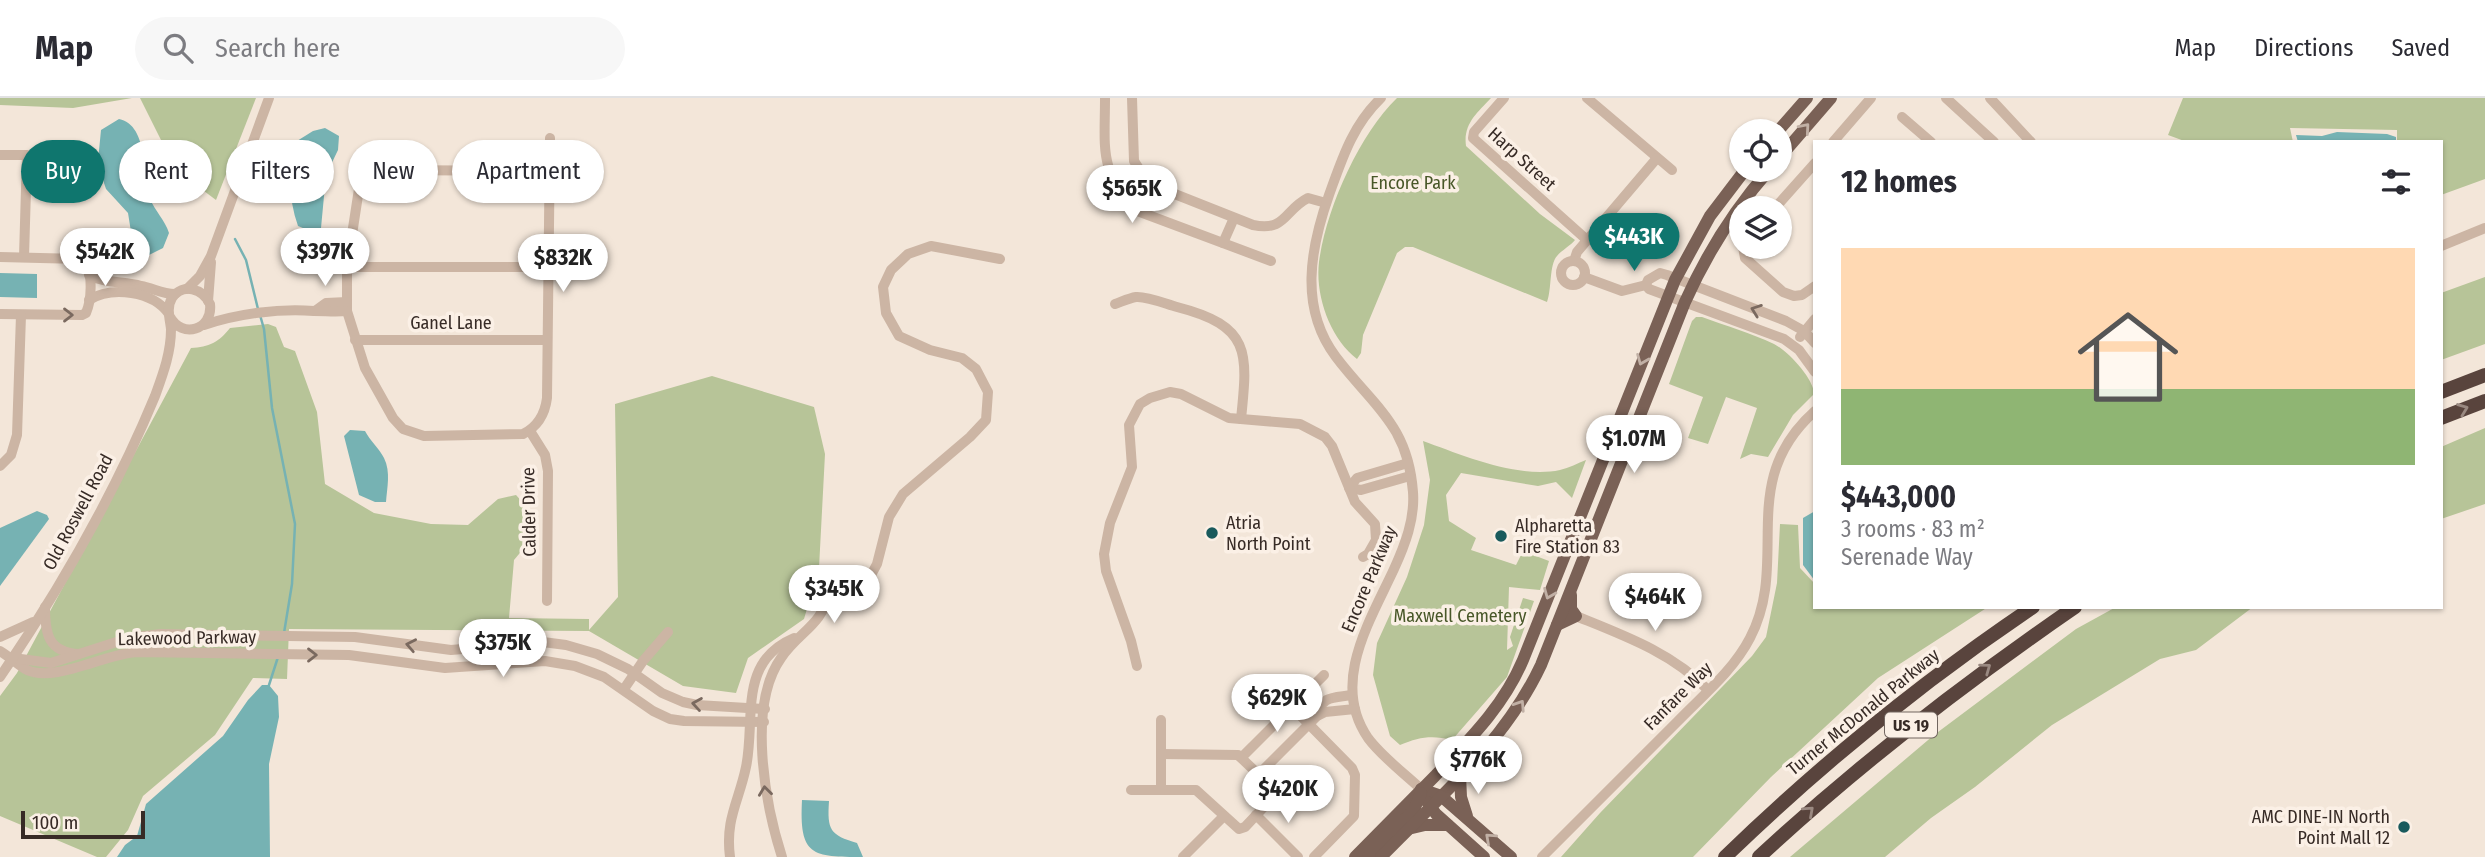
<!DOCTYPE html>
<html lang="en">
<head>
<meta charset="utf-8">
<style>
	:root { --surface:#fff; --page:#f7f7f7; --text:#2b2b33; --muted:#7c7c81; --line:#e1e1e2; --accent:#0f766e }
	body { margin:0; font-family:"Fira Sans Condensed",sans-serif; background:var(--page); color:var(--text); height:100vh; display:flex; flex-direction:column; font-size:26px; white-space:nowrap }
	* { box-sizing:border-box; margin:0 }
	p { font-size:23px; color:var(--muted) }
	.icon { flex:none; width:38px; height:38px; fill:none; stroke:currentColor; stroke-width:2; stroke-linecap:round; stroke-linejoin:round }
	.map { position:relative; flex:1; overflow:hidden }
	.drawer { position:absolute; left:1813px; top:42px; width:630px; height:469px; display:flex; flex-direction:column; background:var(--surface); border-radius:0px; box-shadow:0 2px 5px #0004 }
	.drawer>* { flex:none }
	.guide { position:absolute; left:21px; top:42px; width:665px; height:63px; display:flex; gap:14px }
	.tools { position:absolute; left:1729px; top:21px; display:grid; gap:14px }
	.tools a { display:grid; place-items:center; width:63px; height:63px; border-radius:50%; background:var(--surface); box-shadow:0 2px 5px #0004; font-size:35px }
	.scale { position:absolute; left:21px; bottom:18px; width:124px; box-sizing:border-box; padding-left:7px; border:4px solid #372b26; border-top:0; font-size:19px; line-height:24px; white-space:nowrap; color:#372b26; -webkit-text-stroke:5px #fbf0e6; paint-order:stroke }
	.price { position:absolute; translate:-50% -60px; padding:0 16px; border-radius:24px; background:#fff; color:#222; font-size:23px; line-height:46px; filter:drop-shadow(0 2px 4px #0008) }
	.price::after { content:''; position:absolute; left:50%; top:42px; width:21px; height:16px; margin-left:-10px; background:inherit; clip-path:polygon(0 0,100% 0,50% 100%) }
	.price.current { background:var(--accent); color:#fff }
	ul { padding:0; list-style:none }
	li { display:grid; align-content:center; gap:14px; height:371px; padding:0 28px }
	li span { display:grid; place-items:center; height:217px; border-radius:0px; color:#555 }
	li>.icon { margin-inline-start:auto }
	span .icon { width:126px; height:126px; fill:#fffc; stroke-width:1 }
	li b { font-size:30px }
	h2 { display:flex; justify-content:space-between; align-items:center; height:84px; padding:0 28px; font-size:30px }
	.tag { padding:0 24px; border-radius:32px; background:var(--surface); box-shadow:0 2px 5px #0004; font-size:24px; line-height:63px }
	.tag.current { background:var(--accent); color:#fff }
	header { display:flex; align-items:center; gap:42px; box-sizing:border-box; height:98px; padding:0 35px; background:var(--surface); border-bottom:2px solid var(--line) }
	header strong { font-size:33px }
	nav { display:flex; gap:38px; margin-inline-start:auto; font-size:24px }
	.search { width:490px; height:63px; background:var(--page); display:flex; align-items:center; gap:18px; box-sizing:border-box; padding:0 24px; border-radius:38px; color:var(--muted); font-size:26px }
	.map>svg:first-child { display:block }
	.green { fill:#b7c498 }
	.water { fill:#76b2b3 }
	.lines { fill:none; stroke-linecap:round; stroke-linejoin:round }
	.stream { stroke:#76b2b3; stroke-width:2.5 }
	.minor { stroke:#ccb5a4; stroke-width:10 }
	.major { stroke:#7a6156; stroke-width:12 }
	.highway { stroke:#59443d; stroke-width:14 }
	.oneway { stroke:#c1b0a5 }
	.oneway2 { stroke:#7a695f }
	.oneway3 { stroke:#9a8981 }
	.poi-dot { fill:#195a5c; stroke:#fbf0e6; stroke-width:2.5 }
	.labels { text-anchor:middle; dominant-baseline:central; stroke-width:7; stroke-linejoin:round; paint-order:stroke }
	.shield { fill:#fbf0e6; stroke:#726660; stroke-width:2 }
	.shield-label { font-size:16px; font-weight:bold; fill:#372b26 }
	.street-label { font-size:18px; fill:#372b26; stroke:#fbf0e6 }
	.park-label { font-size:18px; fill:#485728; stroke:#fbf0e6 }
	.poi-label { font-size:18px; fill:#372b26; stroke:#fbf0e6; text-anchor:start }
</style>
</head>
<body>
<header>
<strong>Map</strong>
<div class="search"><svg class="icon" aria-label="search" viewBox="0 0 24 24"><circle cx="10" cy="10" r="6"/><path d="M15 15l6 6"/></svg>Search here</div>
<nav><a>Map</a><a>Directions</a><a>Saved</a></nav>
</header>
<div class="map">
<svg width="2485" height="759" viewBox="0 0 2485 759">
	<rect width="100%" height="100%" fill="#f3e6d9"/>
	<g class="green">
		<polygon points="0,0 132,0 73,10 0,7"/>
		<polygon points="140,0 256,0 216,102 176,72"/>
		<path d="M 1397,0 L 1491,0 C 1477,15 1463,26 1466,48 L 1540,116 L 1575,142 C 1570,148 1562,152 1557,158 C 1549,167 1552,191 1547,204 L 1413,149 L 1405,149 L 1397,155 L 1363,237 L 1361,255 L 1357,261 C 1330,240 1315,198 1319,164 C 1326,111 1359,37 1397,0 Z"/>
		<polygon points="2183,0 2485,0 2485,81 2441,97 2441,44 2397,44 2397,32 2290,30 2293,44 2187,44 2168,37"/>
		<polygon points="2485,179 2485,246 2441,262 2441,195"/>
		<path d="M 1696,219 L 1702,219 C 1726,228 1751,235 1774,246 C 1788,253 1814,281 1814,296 L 1793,317 L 1768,359 L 1751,356 L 1740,361 L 1757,310 L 1726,299 L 1708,346 L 1688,340 L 1703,299 L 1669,286 L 1692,223 Z"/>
		<path d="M 268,226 L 276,229 L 284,249 L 295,253 L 317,314 L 325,386 L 374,415 L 431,426 L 468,427 L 498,401 L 516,397 L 534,417 L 534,438 L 514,462 L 509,520 L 589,521 L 589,532 L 618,499 L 615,306 L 712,278 L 814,309 L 825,356 L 819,470 L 804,521 L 748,560 L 736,595 L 683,588 L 589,533 L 289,531 L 287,581 L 253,580 L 215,637 L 143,698 L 128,732 L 106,759 L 97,759 L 0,718 L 0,598 L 17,575 L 191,250 C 209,249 219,244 230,230 Z"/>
		<polygon points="2485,330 2485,406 2441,421 2441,349"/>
		<path d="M 1423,343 C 1462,357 1518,381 1560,372 C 1569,370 1578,365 1586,362 L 1572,400 L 1556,384 L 1538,388 L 1461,375 L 1446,397 L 1449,423 L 1476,440 L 1471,452 L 1516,467 L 1523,453 L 1549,463 L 1540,492 L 1509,489 L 1507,552 L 1513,548 L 1510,539 L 1523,500 L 1534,503 L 1507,579 L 1452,642 C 1432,637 1419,639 1400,647 L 1390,638 L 1373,577 L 1377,545 L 1407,479 L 1424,427 L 1430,382 Z"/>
		<polygon points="1780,426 1798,427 1800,470 1815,486 1815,509 1988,509 1878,580 1771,679 1693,759 1561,759 1600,715 1752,558 1766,539 1777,485"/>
		<polygon points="2116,509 2253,509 2196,552 2160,561 2052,627 1975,689 1931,720 1885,759 1790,759 1934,637 2076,531"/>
	</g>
	<g class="water">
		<path d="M 119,21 C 150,28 141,79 150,101 C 155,113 165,122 169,135 L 163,150 L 149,157 L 132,140 L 128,115 L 106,91 L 104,85 L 98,63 L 101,32 Z"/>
		<path d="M 325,30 L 339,38 L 338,52 L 326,77 L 321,130 L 310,133 L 298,128 C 288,99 288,72 297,43 L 313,33 Z"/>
		<polygon points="2337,34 2387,36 2396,39 2396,44 2298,44 2296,37 2322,38"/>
		<polygon points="0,175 37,176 37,200 0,199"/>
		<path d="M 350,332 L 365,333 C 370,343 379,350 384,360 C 391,374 387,390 386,404 L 375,404 L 359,397 L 344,338 Z"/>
		<polygon points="37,413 47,417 49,421 0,488 0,430"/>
		<polygon points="1815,413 1815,483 1803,467 1803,420"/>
		<polygon points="262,587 269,587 278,598 279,619 269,666 270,759 117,759 125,747 137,738 146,706 223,638 248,602"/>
		<path d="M 802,702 L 829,703 C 827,732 830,737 857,745 L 863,759 C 812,759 799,758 802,702 Z"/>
	</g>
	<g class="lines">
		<g class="stream">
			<polyline points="235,141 246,162 258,211"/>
			<polyline points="260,217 264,231 272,310 295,426 292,486 284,535"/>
			<polyline points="269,587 278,559"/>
		</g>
		<g class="minor">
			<path d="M 1105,0 C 1105,52 1098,75 1140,114 L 1271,163"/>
			<path d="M 1132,0 L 1134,63 L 1143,77 L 1152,87 L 1253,127 C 1286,134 1284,112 1308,100 L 1326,105"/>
			<path d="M 1381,0 C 1352,28 1342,61 1329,97 C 1310,151 1299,210 1336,259 C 1373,308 1408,326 1413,394 C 1415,421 1405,447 1394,471 C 1370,523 1330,585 1368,640 C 1382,659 1404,675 1421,691"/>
			<polyline points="1504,0 1474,34 1473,40 1587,142"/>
			<polyline points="1587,0 1672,72"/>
			<polyline points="1946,0 1994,44"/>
			<polyline points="1990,0 2031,44"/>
			<polyline points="1902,19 1931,44"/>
			<polyline points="1833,44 1871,0"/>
			<polyline points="0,57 27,57 24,159"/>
			<path d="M 549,73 L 375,72 L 364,74 L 361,78 L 347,169 L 347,213 L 365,270 L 393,320 L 403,331 L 424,338 L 523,336 C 537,329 545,316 547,300 L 550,40"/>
			<polyline points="1775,110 1815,65"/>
			<polyline points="1223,145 1234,120"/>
			<polyline points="2441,148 2485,130"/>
			<polyline points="1743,149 1745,160 1783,194 1794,198 1802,197 1815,188"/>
			<path d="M 0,159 L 80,161 L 87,165 C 92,179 92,201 86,215 L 82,217 L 0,216"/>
			<polyline points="1574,163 1577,154 1657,60"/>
			<circle cx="1573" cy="175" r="12"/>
			<polyline points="347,169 548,169"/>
			<path d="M 89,177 C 106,186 124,183 141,188 C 153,190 162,196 175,196"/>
			<polyline points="1584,179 1622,193 1646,187"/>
			<polyline points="187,191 200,178 211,158 269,0"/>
			<path d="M 89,202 C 112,188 153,193 169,216"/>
			<polyline points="208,203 211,164"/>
			<path d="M 1115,206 C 1121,204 1129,200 1136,199 C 1147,198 1166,206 1177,209 C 1251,228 1248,254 1241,321"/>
			<polyline points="315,213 326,205 347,204"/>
			<path d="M 204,227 C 237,216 279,210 314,213 C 326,213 336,214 347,213"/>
			<polyline points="1800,239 1815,221"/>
			<polyline points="355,242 547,242"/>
			<polyline points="1815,245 1804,233 1786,223 1667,177 1660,175 1648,182 1646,187 1649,191 1784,241 1799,252 1815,274"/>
			<polyline points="530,333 545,357 548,373 547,503"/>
			<polyline points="1408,365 1357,380 1349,390 1361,392 1410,378"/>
			<polyline points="0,368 11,357 17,337 21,217"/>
			<path d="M 45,509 C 45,536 48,554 79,556"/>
			<path d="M 1576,518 C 1623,537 1673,555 1708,592"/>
			<polyline points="0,539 33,524"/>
			<path d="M 0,553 C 10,559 18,567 27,572 C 55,585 106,555 138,554 L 349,557 L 445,570 L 545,563 L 575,568 L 604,579 L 653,613 L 670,621 L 684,623 L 764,624"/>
			<polyline points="13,560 51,565 129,540 161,536 355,539 451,552 543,544 566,547 597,556 628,571 662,595 683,604 697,607 765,611"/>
			<polyline points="1137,568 1131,543 1106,473 1104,456 1110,425 1132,369 1129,327 1140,306 1150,300 1170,294 1181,296 1229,320 1300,326 1325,339 1332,348 1355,404 1375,426 1376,442 1368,456 1363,459"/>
			<path d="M 0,579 C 60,491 114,397 155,298 C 163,276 171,255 171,231 C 170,221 166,210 172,200 C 183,184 203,191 210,206 C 213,232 182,241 170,219"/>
			<polyline points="624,591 643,563 668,534"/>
			<polyline points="1292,609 1352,670 1355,677 1354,718 1314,759"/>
			<path d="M 1317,618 C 1322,597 1333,600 1352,597"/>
			<polyline points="1161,622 1161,692"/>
			<polyline points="1242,659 1324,577"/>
			<polyline points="1259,676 1317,618 1325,614 1355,611"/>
			<polyline points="1131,692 1196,692 1239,731 1245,729 1276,696 1275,692 1238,657 1161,656"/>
			<polyline points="1256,717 1298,759"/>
			<path d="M 730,759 C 725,721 739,703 746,669 C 756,622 737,564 794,540"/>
			<path d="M 782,759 C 765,706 747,608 781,560 C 800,532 822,529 830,492 L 852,495 L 863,492 L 877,466 L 889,419 L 903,396 L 970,339 L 986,322 L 988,294 L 976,271 L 962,260 L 930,252 L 899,238 L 886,215 L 883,189 L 891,172 L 908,156 L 931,148 L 1000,161"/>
			<polyline points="1183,759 1224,718"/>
			<path d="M 1542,759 C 1587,714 1632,669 1677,624 C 1702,598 1733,573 1750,540 C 1791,462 1735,384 1815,313"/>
		</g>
		<g class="major">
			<polyline points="1778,33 1807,0"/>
			<polyline points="1780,59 1831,0"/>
			<polyline points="1557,527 1576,518 1571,511 1571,497"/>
			<polyline points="1460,677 1461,699 1467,718"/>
			<polyline points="1421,691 1441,698 1511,759"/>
			<polyline points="1427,704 1436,716 1484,759"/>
			<polyline points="1408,731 1425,727 1448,727"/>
			<path d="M 1355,759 C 1382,732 1408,705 1435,678 C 1469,642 1503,609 1523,562 L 1675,182 L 1710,118 L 1745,72"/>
			<polyline points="1368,759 1414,712 1421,695"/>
			<path d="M 1381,759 C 1439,699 1505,644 1541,567 L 1685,204 C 1707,155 1733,113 1769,72"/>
		</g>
		<g class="highway">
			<polyline points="2441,294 2485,277"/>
			<polyline points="2441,320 2485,303"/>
			<path d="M 1725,759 C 1820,667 1923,583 2033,509"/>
			<path d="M 1759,759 C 1858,667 1963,586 2075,509"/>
		</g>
	</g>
	<defs><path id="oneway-chevron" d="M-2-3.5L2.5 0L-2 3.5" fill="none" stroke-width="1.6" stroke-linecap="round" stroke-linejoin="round" transform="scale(1.75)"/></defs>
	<g class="oneway">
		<use href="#oneway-chevron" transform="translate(1805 30) rotate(-49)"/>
		<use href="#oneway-chevron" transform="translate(1642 262) rotate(112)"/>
		<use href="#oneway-chevron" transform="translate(1549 496) rotate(112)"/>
		<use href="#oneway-chevron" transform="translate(1520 607) rotate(-57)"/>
		<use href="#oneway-chevron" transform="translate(1490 740) rotate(-138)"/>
	</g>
	<g class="oneway2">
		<use href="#oneway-chevron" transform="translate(1756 212) rotate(-160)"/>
		<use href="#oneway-chevron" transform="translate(68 217)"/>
		<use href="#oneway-chevron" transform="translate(411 547) rotate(-169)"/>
		<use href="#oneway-chevron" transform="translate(312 557)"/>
		<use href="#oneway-chevron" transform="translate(697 606) rotate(-171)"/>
		<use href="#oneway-chevron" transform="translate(765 693) rotate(-97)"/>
	</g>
	<g class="oneway3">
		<use href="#oneway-chevron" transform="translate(2463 311) rotate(-21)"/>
		<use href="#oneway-chevron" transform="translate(1986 570) rotate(-36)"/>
		<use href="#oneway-chevron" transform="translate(1809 713) rotate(-42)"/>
	</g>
	<g class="poi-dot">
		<circle cx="1212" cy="435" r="7"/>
		<circle cx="1501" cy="438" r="7"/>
		<circle cx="2404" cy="729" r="7"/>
	</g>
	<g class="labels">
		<rect class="shield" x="1885" y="614.5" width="52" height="25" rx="5"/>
		<g class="shield-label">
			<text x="1911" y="627">US 19</text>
		</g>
		<g class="street-label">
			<text transform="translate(1522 61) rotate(42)">Harp Street</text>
			<text x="451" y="225">Ganel Lane</text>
			<text transform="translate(78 414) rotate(-62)">Old Roswell Road</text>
			<text transform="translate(529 414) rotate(-91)">Calder Drive</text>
			<text transform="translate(1369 481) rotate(-67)">Encore Parkway</text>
			<text transform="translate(187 540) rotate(-1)">Lakewood Parkway</text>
			<text transform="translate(1678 598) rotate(-45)">Fanfare Way</text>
			<text transform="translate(1863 614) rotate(-39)">Turner McDonald Parkway</text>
		</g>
		<g class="park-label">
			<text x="1413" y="85">Encore Park</text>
			<text x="1460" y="518">Maxwell Cemetery</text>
		</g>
		<g class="poi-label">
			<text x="1226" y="425">Atria<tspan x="1226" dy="21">North Point</tspan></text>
			<text x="1515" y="428">Alpharetta<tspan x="1515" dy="21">Fire Station 83</tspan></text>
			<text x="2390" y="719" text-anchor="end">AMC DINE-IN North<tspan x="2390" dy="21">Point Mall 12</tspan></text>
		</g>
	</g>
</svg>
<div class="tools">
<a><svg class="icon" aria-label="locate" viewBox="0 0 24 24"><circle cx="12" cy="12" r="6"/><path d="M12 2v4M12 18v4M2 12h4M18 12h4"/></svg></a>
<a><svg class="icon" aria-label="layers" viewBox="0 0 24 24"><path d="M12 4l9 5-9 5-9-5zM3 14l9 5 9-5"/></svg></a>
</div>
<div class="scale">100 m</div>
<b class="price" style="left:1132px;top:127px">$565K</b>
<b class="price current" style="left:1634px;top:175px">$443K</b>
<b class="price" style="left:105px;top:190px">$542K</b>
<b class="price" style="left:325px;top:190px">$397K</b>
<b class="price" style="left:563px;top:196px">$832K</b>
<b class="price" style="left:1634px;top:377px">$1.07M</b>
<b class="price" style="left:834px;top:527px">$345K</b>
<b class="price" style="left:1655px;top:535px">$464K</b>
<b class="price" style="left:503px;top:581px">$375K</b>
<b class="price" style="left:1277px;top:636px">$629K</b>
<b class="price" style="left:1478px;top:698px">$776K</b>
<b class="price" style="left:1288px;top:727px">$420K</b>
<div class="guide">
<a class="tag current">Buy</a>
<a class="tag">Rent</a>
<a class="tag">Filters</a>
<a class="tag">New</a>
<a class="tag">Apartment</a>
</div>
<section class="drawer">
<h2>12 homes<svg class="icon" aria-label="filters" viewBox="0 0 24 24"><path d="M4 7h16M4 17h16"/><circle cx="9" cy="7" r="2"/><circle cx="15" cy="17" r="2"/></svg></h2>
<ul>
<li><span style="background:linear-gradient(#ffd9b3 65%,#8fb573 0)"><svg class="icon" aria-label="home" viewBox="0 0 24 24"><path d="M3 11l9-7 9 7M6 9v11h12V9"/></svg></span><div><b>$443,000</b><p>3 rooms · 83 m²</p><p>Serenade Way</p></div></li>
</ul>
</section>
</div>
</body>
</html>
